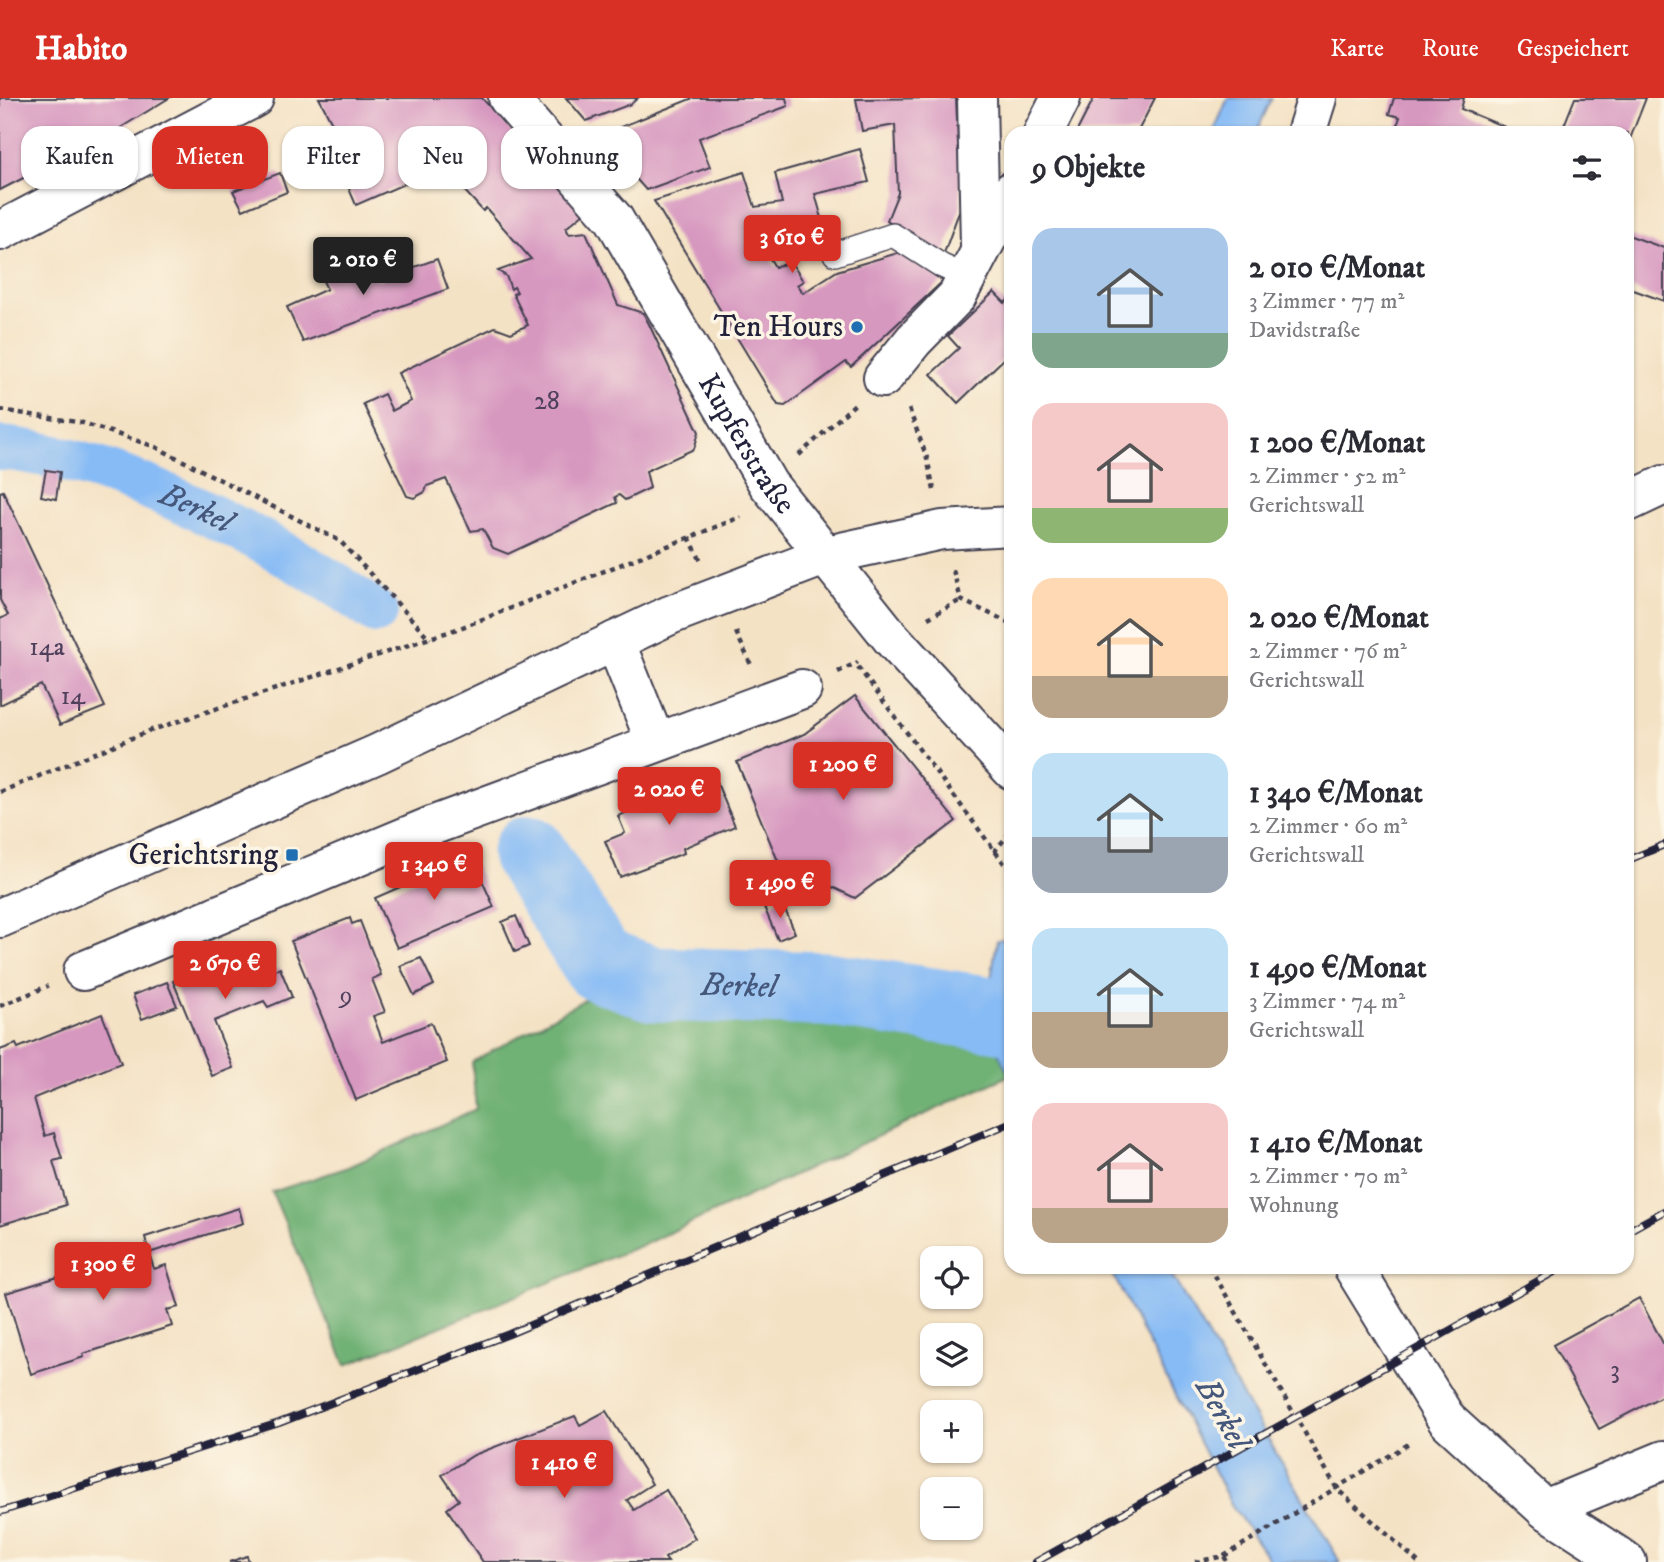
<!DOCTYPE html>
<html lang="de">
<head>
<meta charset="utf-8">
<style>
	:root { --surface:#fff; --page:#f2f2f3; --text:#2b2b33; --muted:#7c7c81; --accent:#d93025 }
	body { margin:0; font-family:"IM FELL DW Pica",serif; background:var(--page); color:var(--text); height:100vh; display:flex; flex-direction:column; font-size:26px; white-space:nowrap }
	* { box-sizing:border-box; margin:0 }
	p { font-size:23px; color:var(--muted) }
	.icon { flex:none; width:38px; height:38px; fill:none; stroke:currentColor; stroke-width:2; stroke-linecap:round; stroke-linejoin:round }
	.map { position:relative; flex:1; overflow:hidden }
	.details { position:absolute; left:1004px; top:28px; width:630px; height:1148px; display:flex; flex-direction:column; background:var(--surface); border-radius:21px; box-shadow:0 2px 5px #0004 }
	.details>* { flex:none }
	.guide { position:absolute; left:21px; top:28px; width:665px; height:63px; display:flex; gap:14px }
	.buttons { position:absolute; left:920px; top:1148px; display:grid; gap:14px }
	.buttons a { display:grid; place-items:center; width:63px; height:63px; border-radius:14px; background:var(--surface); box-shadow:0 2px 5px #0004; font-size:35px }
	.price { position:absolute; translate:-50% -60px; padding:0 16px; border-radius:7px; background:var(--accent); color:#fff; font-size:23px; line-height:46px; filter:drop-shadow(0 2px 4px #0008) }
	.price::after { content:''; position:absolute; left:50%; top:42px; width:21px; height:16px; margin-left:-10px; background:inherit; clip-path:polygon(0 0,100% 0,50% 100%) }
	.price.active { background:#222; color:#fff }
	ul { padding:0; list-style:none }
	li { display:flex; align-items:center; gap:21px; height:175px; padding:0 28px }
	li span { display:grid; place-items:center; flex:none; width:196px; height:140px; border-radius:21px; color:#555 }
	li>.icon { margin-inline-start:auto }
	span .icon { width:84px; height:84px; fill:#fffc; stroke-width:1 }
	li b { font-size:30px }
	h2 { display:flex; justify-content:space-between; align-items:center; height:84px; padding:0 28px; font-size:30px }
	.chip { padding:0 24px; border-radius:21px; background:var(--surface); box-shadow:0 2px 5px #0004; font-size:24px; line-height:63px }
	.chip.active { background:var(--accent); color:#fff }
	header { display:flex; align-items:center; gap:42px; box-sizing:border-box; height:98px; padding:0 35px; background:var(--accent); color:#fff }
	header strong { font-size:33px }
	nav { display:flex; gap:38px; margin-inline-start:auto; font-size:24px }
	.map>svg:first-child { display:block }
	.forest { fill:#6fb174; stroke:#486a58; stroke-width:2 }
	.water { fill:#87bbf5; stroke:#546e98; stroke-width:2 }
	.lines { fill:none; stroke-linecap:round; stroke-linejoin:round }
	.canal { stroke:#87bbf5; stroke-width:44 }
	.river { stroke:#87bbf5; stroke-width:75 }
	.building { fill:#d798c0 }
	.lane-casing { stroke:#423f50; stroke-width:26 }
	.street-casing { stroke:#423f50; stroke-width:42 }
	.secondary-casing { stroke:#423f50; stroke-width:42 }
	.path { stroke:#423f50; stroke-width:4.5; stroke-dasharray:5 5; stroke-linecap:butt }
	.lane { stroke:#fff; stroke-width:23 }
	.street { stroke:#fff; stroke-width:38 }
	.secondary { stroke:#fff; stroke-width:38 }
	.rail-casing { stroke:#22223b; stroke-width:8 }
	.rail { stroke:#fcf5e5; stroke-width:5; stroke-dasharray:16; stroke-linecap:butt }
	.poi-dot { fill:#1f6fb2; stroke:#fcf5e5; stroke-width:2.5 }
	.labels { text-anchor:middle; dominant-baseline:central; stroke-width:7; stroke-linejoin:round; paint-order:stroke }
	.number-label { font-size:26px; fill:#4f405c }
	.poi-label { font-size:30px; fill:#22223b; stroke:#fcf5e5; text-anchor:end }
	.street-label { font-size:30px; fill:#22223b; stroke:#fcf5e5 }
	.water-label { font-size:32px; font-style:italic; fill:#45587c; stroke:#fcf5e5 }
</style>
</head>
<body>
<header>
<strong>Habito</strong>
<nav><a>Karte</a><a>Route</a><a>Gespeichert</a></nav>
</header>
<div class="map">
<svg width="1664" height="1464" viewBox="0 0 1664 1464">
	<rect width="100%" height="100%" fill="#fcf5e5"/>
	<filter id="ink" filterUnits="userSpaceOnUse"><feTurbulence type="fractalNoise" baseFrequency=".0143" numOctaves="2"/><feDisplacementMap in="SourceGraphic" scale="14" xChannelSelector="R" yChannelSelector="G"/><feConvolveMatrix kernelMatrix="1 2 1 2 8 2 1 2 1" color-interpolation-filters="sRGB"/></filter>
	<filter id="wash" filterUnits="userSpaceOnUse"><feTurbulence type="fractalNoise" baseFrequency=".00686" numOctaves="4" result="noise"/><feDisplacementMap in="SourceGraphic" scale="28" xChannelSelector="R" yChannelSelector="G"/><feGaussianBlur stdDeviation="1.57" result="paint"/><feColorMatrix in="noise" values="0 0 0 0 0 0 0 0 0 0 0 0 0 0 0 0 0 1.4 0 .05"/><feComposite in="paint" operator="in"/></filter>
	<g filter="url(#wash)">
		<rect width="100%" height="100%" fill="#f4e2c5"/>
		<polygon class="forest" points="607,889 710,904 827,908 984,926 1010,977 647,1145 346,1267 272,1094 349,1069 476,1011 472,964"/>
		<g class="water">
			<polygon points="1228,0 1272,0 1256,35 1213,35"/>
			<polygon points="1011,839 1012,839 1011,980 984,926 997,842"/>
			<polygon points="1109,1169 1167,1169 1340,1464 1271,1464 1231,1406"/>
		</g>
		<g class="lines">
			<path class="canal" id="s1" d="M 0,350 C 117,360 280,446 376,514"/>
			<path class="river" id="s2" d="M 529,755 L 599,866 L 654,886 L 826,891 L 1012,919"/>
		</g>
		<g id="blocks">
			<g class="building">
				<polygon points="0,0 169,0 117,32 0,92"/>
				<polygon points="319,0 482,0 584,115 566,130 569,136 586,134 618,207 643,215 649,226 699,334 694,351 646,373 650,390 625,402 619,397 615,399 617,405 612,407 508,456 493,450 483,431 471,433 446,381 427,388 425,394 414,400 407,398 363,306 384,296 392,313 411,303 398,275 495,229 511,235 528,227 513,196 517,194 514,189 511,191 506,178 498,173 531,161 486,110 483,113 443,69 356,107 341,72 354,67"/>
				<polygon points="566,0 638,0 631,6 586,23"/>
				<polygon points="693,0 786,0 788,8 699,40 710,69 646,92 598,38"/>
				<polygon points="956,0 961,108 943,158 887,122 898,95 895,27 862,33 856,1"/>
				<polygon points="1094,0 1155,0 1137,35 1076,35"/>
				<polygon points="1394,0 1464,0 1461,11 1505,29 1502,35 1395,35 1400,19 1389,16"/>
				<polygon points="1575,0 1646,0 1628,46 1628,35 1561,35"/>
				<polygon points="860,51 869,84 815,96 828,141 789,153 781,131 766,136 773,158 769,159 775,169 791,164 803,183 797,187 803,195 837,173 901,154 943,183 851,269 846,264 785,308 778,307 654,103 744,74 755,109 782,105 775,75"/>
				<polygon points="280,75 287,94 243,112 233,93"/>
				<polygon points="1628,137 1664,150 1664,203 1628,190"/>
				<polygon points="437,161 448,191 303,244 287,209 327,191 321,179 371,162 378,182"/>
				<polygon points="994,194 1005,205 1012,198 1012,253 958,305 931,276 959,250 948,238"/>
				<polygon points="46,372 60,374 56,401 41,398"/>
				<polygon points="3,393 105,609 60,627 41,587 0,607 0,521 8,517 0,502 0,394"/>
				<polygon points="855,598 956,723 855,800 778,763 737,664 804,636"/>
				<polygon points="714,678 735,728 683,750 684,755 620,779 605,743 625,735 618,718"/>
				<polygon points="471,758 494,809 397,850 375,800"/>
				<polygon points="781,802 795,835 778,842 764,809"/>
				<polygon points="516,818 529,848 515,854 502,824"/>
				<polygon points="350,820 352,826 360,823 381,877 372,881 385,914 373,918 383,944 431,925 447,964 356,1002 291,843"/>
				<polygon points="244,854 256,881 280,870 292,899 268,909 264,903 214,923 233,970 212,978 173,883"/>
				<polygon points="421,860 434,887 414,897 400,868"/>
				<polygon points="167,884 177,908 142,921 133,897"/>
				<polygon points="102,916 121,965 34,1000 45,1038 54,1035 62,1061 53,1063 66,1107 0,1127 0,952 16,946 18,950"/>
				<polygon points="239,1110 243,1125 149,1155 154,1171 166,1167 179,1209 167,1212 172,1228 83,1256 84,1259 31,1276 6,1195 58,1179 60,1183 149,1155 145,1139"/>
				<polygon points="1639,1200 1664,1247 1664,1297 1599,1331 1553,1247"/>
				<polygon points="606,1313 652,1386 627,1402 634,1412 666,1392 695,1440 665,1460 668,1464 483,1464 447,1411 459,1402 442,1377 474,1357 575,1318 580,1327"/>
				<polygon points="247,1458 249,1464 229,1464"/>
			</g>
		</g>
	</g>
	<g filter="url(#ink)">
		<use href="#blocks" fill-opacity="0" stroke="#423f50" stroke-width="2"/>
		<g class="lines">
			<defs>
				<polyline id="lane" points="835,156 893,137 942,168 967,179"/>
				<g id="street">
					<path id="s3" d="M 508,0 L 614,121 L 768,386 L 892,541 L 1012,672"/>
					<polyline points="977,0 980,148"/>
					<polyline points="1043,35 1061,0"/>
					<polyline points="1306,35 1317,0"/>
					<polyline points="0,133 254,0"/>
					<polyline points="883,280 914,242 957,198 1012,93"/>
					<polyline points="615,543 655,643"/>
					<polyline points="83,873 434,727 802,591"/>
					<polyline points="1353,1169 1447,1322 1545,1411 1627,1464"/>
					<polyline points="1545,1411 1664,1362"/>
				</g>
				<g id="secondary">
					<polyline points="1628,404 1664,387"/>
					<polyline points="0,820 377,656 670,517 827,457 942,432 1012,428"/>
				</g>
			</defs>
			<use href="#lane" class="lane-casing"/>
			<use href="#street" class="street-casing"/>
			<use href="#secondary" class="secondary-casing"/>
			<g class="path">
				<polyline points="909,311 927,360 934,392"/>
				<polyline points="0,312 83,325 156,349 340,443 430,541"/>
				<polyline points="799,357 855,306"/>
				<polyline points="689,439 701,463"/>
				<polyline points="953,472 961,502 1012,526"/>
				<polyline points="928,520 961,502"/>
				<polyline points="736,534 751,567"/>
				<polyline points="858,569 1012,776"/>
				<polyline points="838,574 858,564"/>
				<polyline points="0,694 149,633 460,530 741,419"/>
				<polyline points="994,754 1012,732"/>
				<polyline points="0,908 48,888"/>
				<polyline points="1210,1169 1337,1391 1418,1464"/>
				<polyline points="1224,1458 1412,1344"/>
				<polyline points="1195,1464 1224,1458 1227,1464"/>
			</g>
			<use href="#lane" class="lane"/>
			<use href="#street" class="street"/>
			<use href="#secondary" class="secondary"/>
			<defs>
				<g id="rail">
					<polyline points="1628,762 1664,747"/>
					<polyline points="1628,1133 1664,1113"/>
					<polyline points="0,1414 279,1325 509,1236 1012,1024"/>
					<polyline points="1036,1464 1563,1169"/>
				</g>
			</defs>
			<use href="#rail" class="rail-casing"/>
			<use href="#rail" class="rail"/>
		</g>
	</g>
	<g class="poi-dot">
		<circle cx="857" cy="229" r="7"/>
		<rect x="285" y="750" width="14" height="14" rx="3.5"/>
	</g>
	<g class="labels">
		<g class="number-label">
			<text x="547" y="303">28</text>
			<text x="47" y="549">14a</text>
			<text x="73" y="598">14</text>
			<text x="346" y="897">9</text>
			<text x="1615" y="1272">3</text>
		</g>
		<g class="poi-label">
			<text x="843" y="229">Ten Hours</text>
			<text x="278" y="757">Gerichtsring</text>
		</g>
		<g class="street-label">
			<text stroke="none"><textPath href="#s3" startOffset="422">Kupferstraße</textPath></text>
		</g>
		<g class="water-label">
			<text stroke="none"><textPath href="#s1" startOffset="206">Berkel</textPath></text>
			<text stroke="none"><textPath href="#s2" startOffset="275">Berkel</textPath></text>
			<text transform="translate(1222 1316) rotate(61)">Berkel</text>
		</g>
	</g>
</svg>
<div class="buttons">
<a><svg class="icon" aria-label="locate" viewBox="0 0 24 24"><circle cx="12" cy="12" r="6"/><path d="M12 2v4M12 18v4M2 12h4M18 12h4"/></svg></a>
<a><svg class="icon" aria-label="layers" viewBox="0 0 24 24"><path d="M12 4l9 5-9 5-9-5zM3 14l9 5 9-5"/></svg></a>
<a>+</a>
<a>−</a>
</div>
<b class="price" style="left:792px;top:177px">3 610 €</b>
<b class="price active" style="left:363px;top:199px">2 010 €</b>
<b class="price" style="left:843px;top:704px">1 200 €</b>
<b class="price" style="left:669px;top:729px">2 020 €</b>
<b class="price" style="left:434px;top:804px">1 340 €</b>
<b class="price" style="left:780px;top:822px">1 490 €</b>
<b class="price" style="left:225px;top:903px">2 670 €</b>
<b class="price" style="left:103px;top:1204px">1 300 €</b>
<b class="price" style="left:564px;top:1402px">1 410 €</b>
<div class="guide">
<a class="chip">Kaufen</a>
<a class="chip active">Mieten</a>
<a class="chip">Filter</a>
<a class="chip">Neu</a>
<a class="chip">Wohnung</a>
</div>
<section class="details">
<h2>9 Objekte<svg class="icon" aria-label="filters" viewBox="0 0 24 24"><path d="M4 7h16M4 17h16"/><circle cx="9" cy="7" r="2"/><circle cx="15" cy="17" r="2"/></svg></h2>
<ul>
<li><span style="background:linear-gradient(#a9c7e8 75%,#7fa58c 0)"><svg class="icon" aria-label="home" viewBox="0 0 24 24"><path d="M3 11l9-7 9 7M6 9v11h12V9"/></svg></span><div><b>2 010 €/Monat</b><p>3 Zimmer · 77 m²</p><p>Davidstraße</p></div></li>
<li><span style="background:linear-gradient(#f6c9c9 75%,#8fb573 0)"><svg class="icon" aria-label="home" viewBox="0 0 24 24"><path d="M3 11l9-7 9 7M6 9v11h12V9"/></svg></span><div><b>1 200 €/Monat</b><p>2 Zimmer · 52 m²</p><p>Gerichtswall</p></div></li>
<li><span style="background:linear-gradient(#ffd9b3 70%,#b9a48a 0)"><svg class="icon" aria-label="home" viewBox="0 0 24 24"><path d="M3 11l9-7 9 7M6 9v11h12V9"/></svg></span><div><b>2 020 €/Monat</b><p>2 Zimmer · 76 m²</p><p>Gerichtswall</p></div></li>
<li><span style="background:linear-gradient(#bfe0f5 60%,#9aa5b1 0)"><svg class="icon" aria-label="home" viewBox="0 0 24 24"><path d="M3 11l9-7 9 7M6 9v11h12V9"/></svg></span><div><b>1 340 €/Monat</b><p>2 Zimmer · 60 m²</p><p>Gerichtswall</p></div></li>
<li><span style="background:linear-gradient(#bfe0f5 60%,#b9a48a 0)"><svg class="icon" aria-label="home" viewBox="0 0 24 24"><path d="M3 11l9-7 9 7M6 9v11h12V9"/></svg></span><div><b>1 490 €/Monat</b><p>3 Zimmer · 74 m²</p><p>Gerichtswall</p></div></li>
<li><span style="background:linear-gradient(#f6c9c9 75%,#b9a48a 0)"><svg class="icon" aria-label="home" viewBox="0 0 24 24"><path d="M3 11l9-7 9 7M6 9v11h12V9"/></svg></span><div><b>1 410 €/Monat</b><p>2 Zimmer · 70 m²</p><p>Wohnung</p></div></li>
</ul>
</section>
</div>
</body>
</html>
